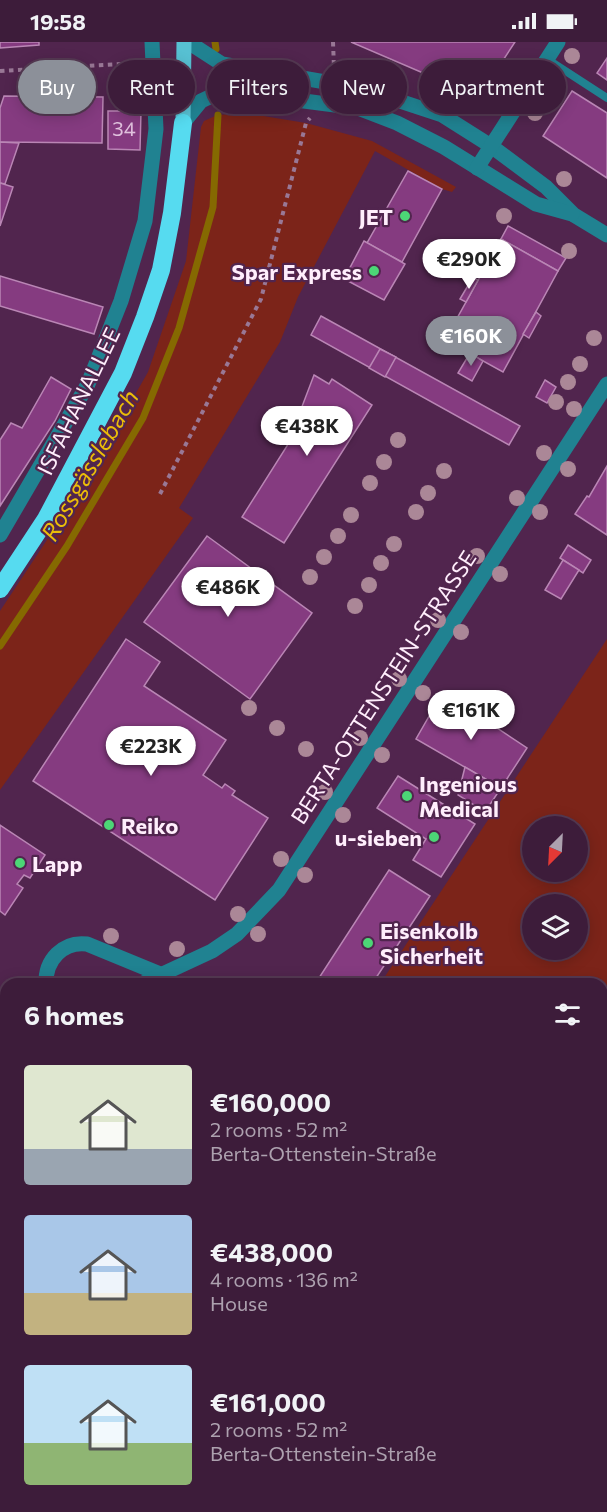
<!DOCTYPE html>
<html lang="en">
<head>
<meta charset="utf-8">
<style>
	:root { --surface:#3d1c3a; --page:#442542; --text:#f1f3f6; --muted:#ada1af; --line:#563a54; --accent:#8c9099 }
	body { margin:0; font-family:Commissioner,sans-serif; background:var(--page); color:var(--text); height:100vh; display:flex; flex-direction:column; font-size:22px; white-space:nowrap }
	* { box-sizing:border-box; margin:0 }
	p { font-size:20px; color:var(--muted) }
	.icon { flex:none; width:33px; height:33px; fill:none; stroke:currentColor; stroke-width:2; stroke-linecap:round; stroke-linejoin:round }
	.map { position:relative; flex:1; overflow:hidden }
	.panel { position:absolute; left:0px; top:936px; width:608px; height:534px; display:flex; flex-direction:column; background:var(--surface); border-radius:18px 18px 0 0; box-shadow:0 3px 15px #0003,0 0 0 2px var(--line) }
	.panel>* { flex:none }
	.hud { position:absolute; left:18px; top:18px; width:572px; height:54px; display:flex; gap:12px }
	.needle { width:39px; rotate:204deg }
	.tools { position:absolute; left:522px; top:774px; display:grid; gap:12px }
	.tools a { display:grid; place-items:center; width:66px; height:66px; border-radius:50%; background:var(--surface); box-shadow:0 3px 15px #0003,0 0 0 2px var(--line); font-size:30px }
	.price { position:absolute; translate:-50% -51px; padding:0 14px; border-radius:21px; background:#fff; color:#222; font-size:20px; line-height:39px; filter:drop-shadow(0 2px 3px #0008) }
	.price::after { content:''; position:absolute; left:50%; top:36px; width:18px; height:14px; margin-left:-9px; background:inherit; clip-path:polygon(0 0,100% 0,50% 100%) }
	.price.on { background:var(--accent); color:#fff }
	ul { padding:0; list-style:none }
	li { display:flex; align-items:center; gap:18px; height:150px; padding:0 24px }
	li span { display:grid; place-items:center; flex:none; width:168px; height:120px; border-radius:6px; color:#555 }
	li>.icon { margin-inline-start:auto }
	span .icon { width:72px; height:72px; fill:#fffc; stroke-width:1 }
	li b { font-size:26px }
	h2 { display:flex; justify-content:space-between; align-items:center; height:72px; padding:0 24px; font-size:26px }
	.chip { padding:0 21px; border-radius:27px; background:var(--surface); box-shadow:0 3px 15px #0003,0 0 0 2px var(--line); font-size:21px; line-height:54px }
	.chip.on { background:var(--accent); color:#fff }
	.status { display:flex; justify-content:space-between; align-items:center; height:42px; padding:0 30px; background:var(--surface); direction:ltr }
	.status svg { height:16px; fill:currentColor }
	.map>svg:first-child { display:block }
	.green { fill:#7c2419; fill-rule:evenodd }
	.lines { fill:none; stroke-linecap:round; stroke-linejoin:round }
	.stream { stroke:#856901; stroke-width:7 }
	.building { fill:#853b80; stroke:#ba86b5; stroke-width:1.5 }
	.path { stroke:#997896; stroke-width:4; stroke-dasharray:4.5 4.5; stroke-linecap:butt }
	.lane { stroke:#208291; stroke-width:8 }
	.street { stroke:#208291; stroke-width:15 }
	.primary { stroke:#57c0d2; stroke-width:15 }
	.highway { stroke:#56dbf0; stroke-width:18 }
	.rail { stroke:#e8d3e5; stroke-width:4.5; stroke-dasharray:8 8; stroke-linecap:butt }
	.tree { fill:#ab8797 }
	.poi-dot { fill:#4cd676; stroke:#51254e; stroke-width:2 }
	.labels { text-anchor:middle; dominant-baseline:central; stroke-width:4.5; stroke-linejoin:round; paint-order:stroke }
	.number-label { font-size:20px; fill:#e0c1dd }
	.poi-label { font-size:22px; font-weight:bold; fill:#ffeefc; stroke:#51254e; text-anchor:start }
	.street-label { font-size:22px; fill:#ffeefc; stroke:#51254e }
	.water-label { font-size:24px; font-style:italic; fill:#ecbd08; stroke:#51254e }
</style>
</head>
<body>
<div class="status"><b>19:58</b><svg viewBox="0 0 49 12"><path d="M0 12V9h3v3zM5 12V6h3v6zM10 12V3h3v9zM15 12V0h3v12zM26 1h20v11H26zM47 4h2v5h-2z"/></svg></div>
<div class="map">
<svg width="607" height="1470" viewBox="0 0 607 1470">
	<rect width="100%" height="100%" fill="#51254e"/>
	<g class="green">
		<polygon points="239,70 306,81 372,99 456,145 452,150 442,147 375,109 298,255 280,300 179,466 193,476 0,748 0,569 84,442 148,330 186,219 201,85 204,79 215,74"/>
		<path d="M 607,597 L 607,969 L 602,971 L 602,942 L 380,942 ZM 578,784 L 578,830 L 532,830 L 532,784 ZM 578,862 L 578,908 L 532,908 L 532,862 Z"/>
		<polygon points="0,1122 6,1126 6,1298 0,1302"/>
	</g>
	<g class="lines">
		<g class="stream">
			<polyline points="215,0 216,7"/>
			<polyline points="0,604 67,504 143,376 179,286 213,165 218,73"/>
		</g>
	</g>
	<g class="building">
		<polygon points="0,0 39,0 39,3 0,6"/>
		<polygon points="351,0 515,0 479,55"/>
		<polygon points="607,16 607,38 597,31"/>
		<polygon points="572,49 607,71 607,136 543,94"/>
		<polygon points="4,54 103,55 102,101 0,100 0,66"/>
		<polygon points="108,69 141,69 140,108 108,107"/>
		<polygon points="0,100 19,101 5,142 0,141"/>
		<polygon points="408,129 442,147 402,220 367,201"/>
		<polygon points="0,141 13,145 0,184"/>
		<polygon points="508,184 566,216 558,229 501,197"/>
		<polygon points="501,197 558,229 503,330 445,298"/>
		<polygon points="364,199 405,222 384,258 344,237"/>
		<polygon points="0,234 103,265 94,292 0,264"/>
		<polygon points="473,235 478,238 466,260 460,257"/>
		<polygon points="536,270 541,274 529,296 523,292"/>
		<polygon points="321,274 520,384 509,403 311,293"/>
		<polygon points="380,307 396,315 385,335 369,326"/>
		<polygon points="470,311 483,319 472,339 458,331"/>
		<polygon points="314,333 329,342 332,337 372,363 284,501 242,475 287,404"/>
		<polygon points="51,335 71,347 55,379 0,464 0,398 11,381 22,386"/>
		<polygon points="545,338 556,345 547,361 536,355"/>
		<polygon points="607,424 607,493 575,472 587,454 589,455"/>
		<polygon points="207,494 312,571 250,657 144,580"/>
		<polygon points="568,503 591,518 583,531 560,516"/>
		<polygon points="563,518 579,528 561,557 545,548"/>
		<polygon points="126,597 160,620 144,644 226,698 203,733 222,746 225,742 235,749 232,753 268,776 215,858 33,739"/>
		<polygon points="443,650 527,706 501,746 416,697"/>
		<polygon points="465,725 501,746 485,770 458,753"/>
		<polygon points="398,734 475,782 441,835 413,818 426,797 377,766"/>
		<polygon points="0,783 45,813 30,836 24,833 17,842 23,846 5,873 0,869"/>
		<polygon points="389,828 430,854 372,942 322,942 317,939"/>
		<polygon points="607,1358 607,1400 602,1386 602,1360"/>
		<polygon points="394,1464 430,1464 432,1470 396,1470"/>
		<polygon points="495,1464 560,1464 562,1470 498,1470"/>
		<polygon points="560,1464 597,1464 600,1470 562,1470"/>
	</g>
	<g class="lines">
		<g class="path">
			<polyline points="333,0 334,26"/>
			<polyline points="0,29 137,21"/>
			<polyline points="160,452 261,257 306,81 310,76"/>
			<polyline points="602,950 607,947"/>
			<polyline points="0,1066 6,1058"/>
			<polyline points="0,1290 6,1286"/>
		</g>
		<g class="lane">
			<polyline points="547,17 607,56"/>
			<polyline points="602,1286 607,1284"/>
		</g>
		<g class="street">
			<polyline points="188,0 222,22 360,46 442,73 491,104 546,145 574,173 607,193"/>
			<polyline points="183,81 201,59 218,51 273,55 358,66 397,81 444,105 536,162 572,172"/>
			<polyline points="477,126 558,0"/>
			<polyline points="0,493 88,342 121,259 145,179 156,87 152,0"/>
			<path d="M 46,942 C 45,918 63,899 87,902 L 160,932"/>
			<polyline points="141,942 212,909 237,892 279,848 607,342"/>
			<polyline points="602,1338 607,1336"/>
			<polyline points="283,1470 297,1464"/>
		</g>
		<polyline class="primary" points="183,81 184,0"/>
		<polyline class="highway" points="0,547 46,477 123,331 145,275 161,228 172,171 183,81"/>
		<g class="rail">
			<polyline points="602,1161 607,1159"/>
			<polyline points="602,1179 607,1176"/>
			<polyline points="0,1427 6,1424"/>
			<polyline points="0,1444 6,1441"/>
		</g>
	</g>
	<g class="tree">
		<circle cx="572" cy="14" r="8"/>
		<circle cx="509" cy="53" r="8"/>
		<circle cx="535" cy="71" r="8"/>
		<circle cx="564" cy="137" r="8"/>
		<circle cx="504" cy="174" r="8"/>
		<circle cx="569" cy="209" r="8"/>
		<circle cx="594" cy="296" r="8"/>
		<circle cx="580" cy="322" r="8"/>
		<circle cx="568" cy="340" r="8"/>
		<circle cx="556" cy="360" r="8"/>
		<circle cx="574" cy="367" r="8"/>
		<circle cx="398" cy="398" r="8"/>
		<circle cx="544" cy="411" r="8"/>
		<circle cx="384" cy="420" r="8"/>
		<circle cx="568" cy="427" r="8"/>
		<circle cx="444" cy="429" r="8"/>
		<circle cx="370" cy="441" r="8"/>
		<circle cx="428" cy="451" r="8"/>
		<circle cx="517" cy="456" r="8"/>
		<circle cx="416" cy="470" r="8"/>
		<circle cx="540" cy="470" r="8"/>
		<circle cx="351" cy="473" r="8"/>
		<circle cx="338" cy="494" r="8"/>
		<circle cx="394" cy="502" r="8"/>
		<circle cx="477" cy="514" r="8"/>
		<circle cx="324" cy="515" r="8"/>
		<circle cx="381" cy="521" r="8"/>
		<circle cx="500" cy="532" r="8"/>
		<circle cx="310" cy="535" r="8"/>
		<circle cx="369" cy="543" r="8"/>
		<circle cx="355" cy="564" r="8"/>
		<circle cx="438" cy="578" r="8"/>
		<circle cx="461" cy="590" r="8"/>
		<circle cx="399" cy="637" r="8"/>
		<circle cx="423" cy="651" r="8"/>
		<circle cx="249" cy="666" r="8"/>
		<circle cx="277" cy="686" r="8"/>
		<circle cx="360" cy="696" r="8"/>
		<circle cx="306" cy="707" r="8"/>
		<circle cx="382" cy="713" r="8"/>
		<circle cx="325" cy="750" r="8"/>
		<circle cx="343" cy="773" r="8"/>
		<circle cx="281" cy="817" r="8"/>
		<circle cx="305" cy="833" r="8"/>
		<circle cx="238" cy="872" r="8"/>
		<circle cx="258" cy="892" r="8"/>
		<circle cx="111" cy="894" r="8"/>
		<circle cx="177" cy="907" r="8"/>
	</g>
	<g class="poi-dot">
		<circle cx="405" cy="174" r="6"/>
		<circle cx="374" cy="229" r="6"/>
		<circle cx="407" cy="754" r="6"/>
		<circle cx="109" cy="783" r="6"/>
		<circle cx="434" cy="795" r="6"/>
		<circle cx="20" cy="821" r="6"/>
		<circle cx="368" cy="901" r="6"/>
	</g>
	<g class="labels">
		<g class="number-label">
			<text x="124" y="86">34</text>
		</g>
		<g class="poi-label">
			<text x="393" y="174" text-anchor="end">JET</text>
			<text x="362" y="229" text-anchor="end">Spar Express</text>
			<text x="419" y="741">Ingenious<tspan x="419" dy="25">Medical</tspan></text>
			<text x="121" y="783">Reiko</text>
			<text x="422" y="795" text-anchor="end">u-sieben</text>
			<text x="32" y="821">Lapp</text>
			<text x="380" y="888">Eisenkolb<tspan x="380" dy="25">Sicherheit</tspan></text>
		</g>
		<g class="street-label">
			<text transform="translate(78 359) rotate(-64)">ISFAHANALLEE</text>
			<text transform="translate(383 645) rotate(-57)">BERTA-OTTENSTEIN-STRASSE</text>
		</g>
		<g class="water-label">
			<text transform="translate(89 423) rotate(-60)">Rossgässlebach</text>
		</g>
	</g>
</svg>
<div class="tools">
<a><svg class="needle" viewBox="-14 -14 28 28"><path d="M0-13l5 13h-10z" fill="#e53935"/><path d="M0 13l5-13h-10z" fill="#ada1af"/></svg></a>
<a><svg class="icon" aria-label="layers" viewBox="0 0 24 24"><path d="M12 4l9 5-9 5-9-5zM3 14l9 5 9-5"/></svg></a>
</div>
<b class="price" style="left:469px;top:248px">€290K</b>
<b class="price on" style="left:471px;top:325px">€160K</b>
<b class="price" style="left:307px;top:415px">€438K</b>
<b class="price" style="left:228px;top:576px">€486K</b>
<b class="price" style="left:471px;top:699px">€161K</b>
<b class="price" style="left:151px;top:735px">€223K</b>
<div class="hud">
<a class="chip on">Buy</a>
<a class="chip">Rent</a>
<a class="chip">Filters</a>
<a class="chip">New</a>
<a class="chip">Apartment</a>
</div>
<section class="panel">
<h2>6 homes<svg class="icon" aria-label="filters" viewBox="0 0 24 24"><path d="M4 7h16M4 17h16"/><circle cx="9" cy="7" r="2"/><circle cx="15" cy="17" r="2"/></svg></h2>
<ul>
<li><span style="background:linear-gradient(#dfe7d0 70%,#9aa5b1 0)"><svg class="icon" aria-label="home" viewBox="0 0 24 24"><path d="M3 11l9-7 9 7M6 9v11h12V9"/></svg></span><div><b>€160,000</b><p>2 rooms · 52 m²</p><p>Berta-Ottenstein-Straße</p></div></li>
<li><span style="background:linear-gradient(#a9c7e8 65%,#c2b280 0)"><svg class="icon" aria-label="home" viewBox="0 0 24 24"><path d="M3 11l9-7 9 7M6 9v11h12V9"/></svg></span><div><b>€438,000</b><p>4 rooms · 136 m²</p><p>House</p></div></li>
<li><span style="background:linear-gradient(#bfe0f5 65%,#8fb573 0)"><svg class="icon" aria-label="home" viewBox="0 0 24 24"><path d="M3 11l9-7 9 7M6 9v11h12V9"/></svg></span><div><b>€161,000</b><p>2 rooms · 52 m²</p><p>Berta-Ottenstein-Straße</p></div></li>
</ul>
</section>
</div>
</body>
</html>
